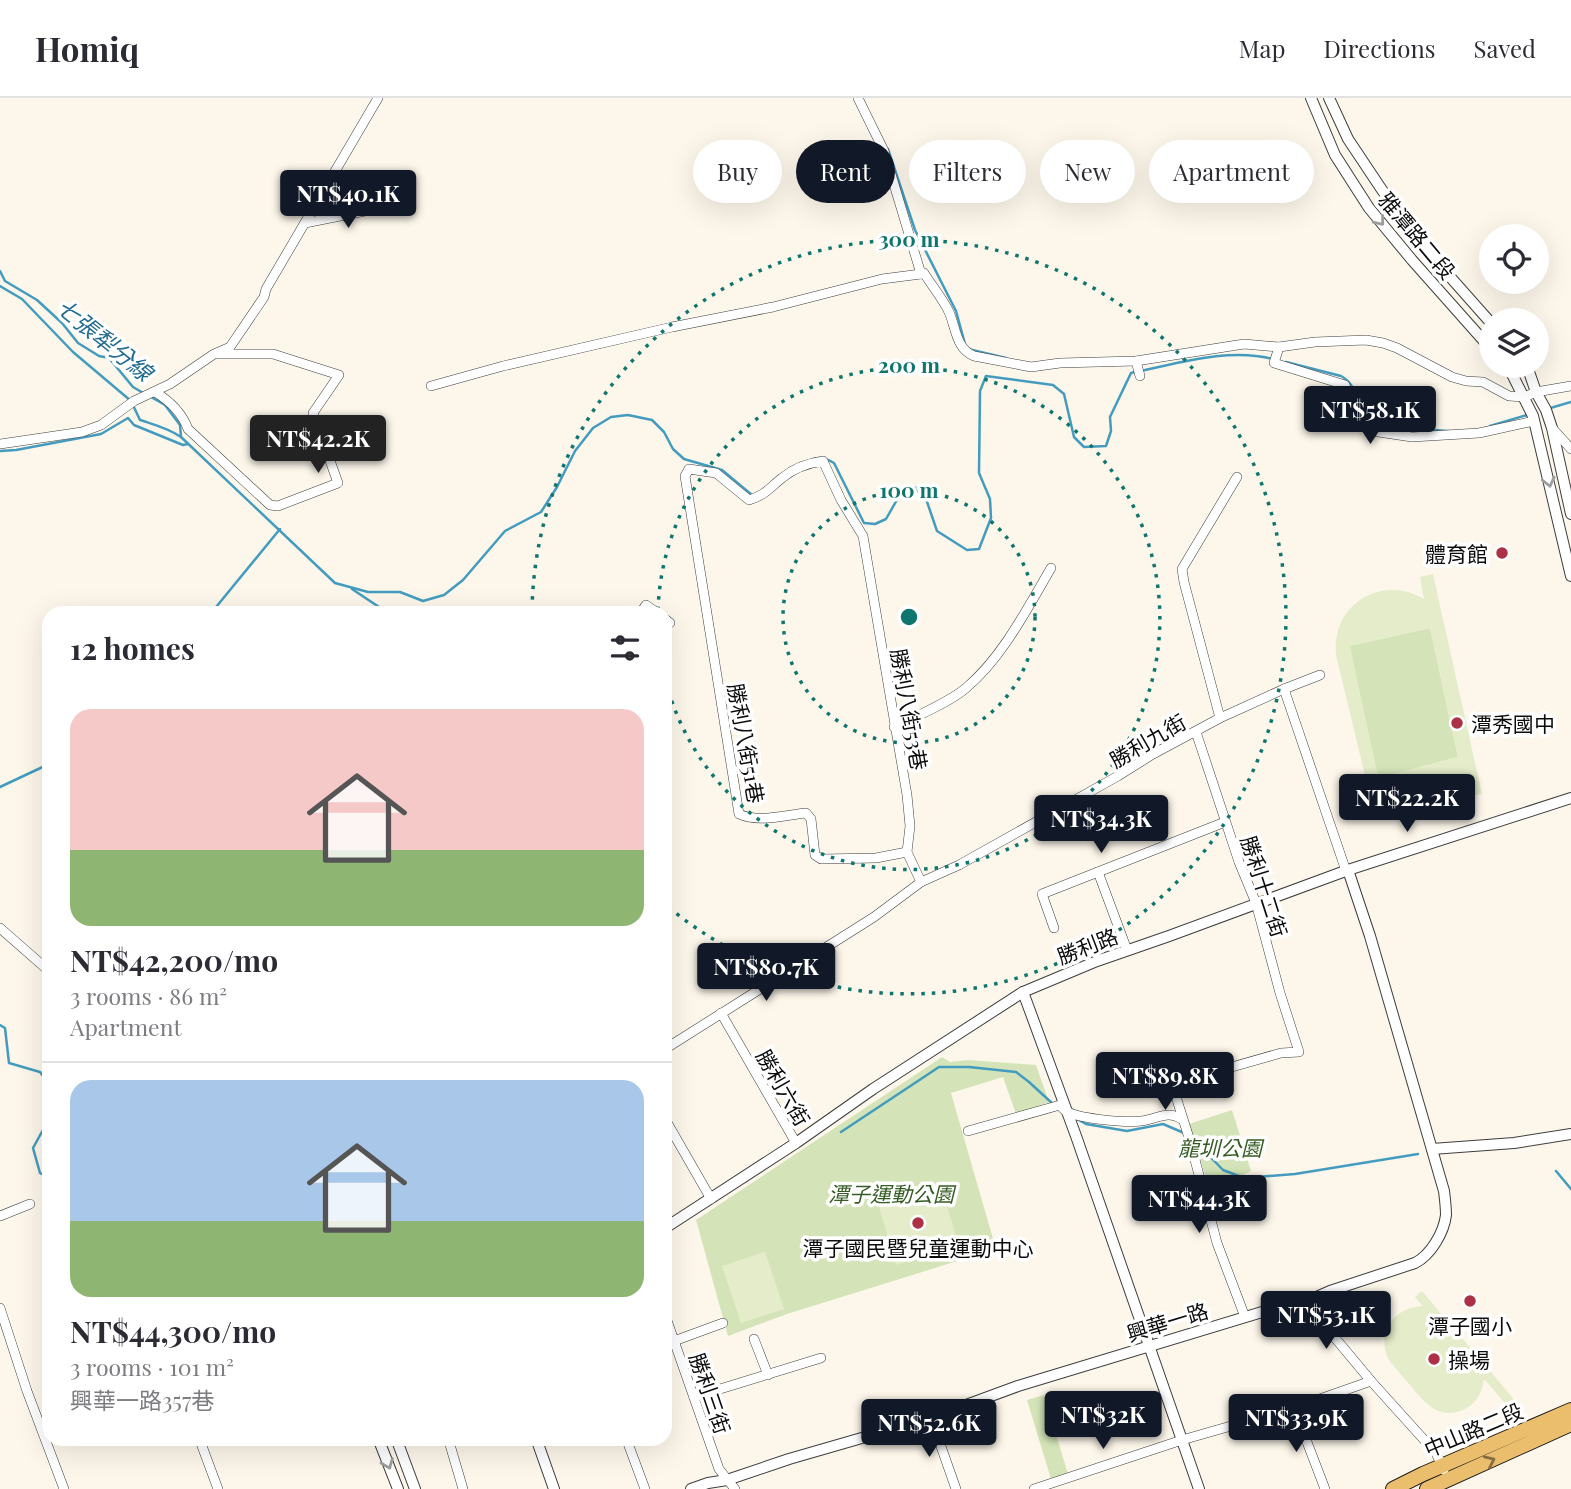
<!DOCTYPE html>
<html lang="en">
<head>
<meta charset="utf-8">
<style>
	:root { --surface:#fff; --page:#f7f7f7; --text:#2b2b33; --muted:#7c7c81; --line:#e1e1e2; --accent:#111827 }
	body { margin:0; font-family:"Playfair Display","Noto Sans TC",serif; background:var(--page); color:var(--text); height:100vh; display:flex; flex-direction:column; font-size:26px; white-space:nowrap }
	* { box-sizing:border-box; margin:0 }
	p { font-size:23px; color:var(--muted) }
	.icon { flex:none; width:38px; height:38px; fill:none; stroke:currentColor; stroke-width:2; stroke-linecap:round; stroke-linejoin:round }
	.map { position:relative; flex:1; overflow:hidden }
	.panel { position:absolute; left:42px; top:508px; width:630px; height:840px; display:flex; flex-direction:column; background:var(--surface); border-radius:21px; box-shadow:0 7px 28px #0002 }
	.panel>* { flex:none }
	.top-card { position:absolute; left:693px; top:42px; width:665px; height:63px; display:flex; gap:14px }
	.buttons { position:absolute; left:1479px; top:126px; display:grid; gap:14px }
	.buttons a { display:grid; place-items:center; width:70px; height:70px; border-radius:50%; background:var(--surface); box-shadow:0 7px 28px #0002; font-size:35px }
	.price { position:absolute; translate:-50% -60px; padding:0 16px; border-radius:7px; background:var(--accent); color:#fff; font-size:23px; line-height:46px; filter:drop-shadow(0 2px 4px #0008) }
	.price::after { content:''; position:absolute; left:50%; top:42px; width:21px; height:16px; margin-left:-10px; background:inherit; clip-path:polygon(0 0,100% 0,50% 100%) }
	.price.selected { background:#222; color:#fff }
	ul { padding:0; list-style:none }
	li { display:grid; align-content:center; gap:14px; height:371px; padding:0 28px }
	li+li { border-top:2px solid var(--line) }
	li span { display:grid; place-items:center; height:217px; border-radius:21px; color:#555 }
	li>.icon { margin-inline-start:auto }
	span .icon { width:126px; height:126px; fill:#fffc; stroke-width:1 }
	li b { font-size:30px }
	h2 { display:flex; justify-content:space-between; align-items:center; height:84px; padding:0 28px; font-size:30px }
	.tag { padding:0 24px; border-radius:32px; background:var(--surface); box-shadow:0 7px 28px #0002; font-size:24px; line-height:63px }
	.tag.selected { background:var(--accent); color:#fff }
	header { display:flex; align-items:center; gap:42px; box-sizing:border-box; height:98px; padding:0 35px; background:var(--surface); border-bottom:2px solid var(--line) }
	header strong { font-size:33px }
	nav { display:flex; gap:38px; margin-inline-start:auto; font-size:24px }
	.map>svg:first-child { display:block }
	.green { fill:#d4e4b8 }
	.pitch { fill:#e4ecc9; fill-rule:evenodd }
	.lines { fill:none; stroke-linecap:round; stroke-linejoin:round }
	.stream { stroke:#439cbf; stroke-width:2.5 }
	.minor-casing { stroke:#3e3e3e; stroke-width:10 }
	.tertiary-casing { stroke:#3e3e3e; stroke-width:12 }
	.primary-casing { stroke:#1c1c1c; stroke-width:16 }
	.minor { stroke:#fff; stroke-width:9 }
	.tertiary { stroke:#fff; stroke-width:10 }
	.primary { stroke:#ebbe6d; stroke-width:14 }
	.oneway { stroke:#9d9d9d }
	.oneway2 { stroke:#866d41 }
	.ring { fill:none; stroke:#0f766e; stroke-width:3.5; stroke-dasharray:3.5 7 }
	.poi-dot { fill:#ad3145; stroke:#fff; stroke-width:2.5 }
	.labels { text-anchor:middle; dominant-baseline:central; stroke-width:7; stroke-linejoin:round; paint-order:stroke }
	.street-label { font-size:21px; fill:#0b0b0b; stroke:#fff }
	.poi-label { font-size:21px; fill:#0b0b0b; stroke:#fff; text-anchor:start }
	.park-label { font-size:21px; font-style:italic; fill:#355c22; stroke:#fff }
	.water-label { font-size:23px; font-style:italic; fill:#216c90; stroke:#fff }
	.centre { fill:#0f766e; stroke:#fff; stroke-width:3.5 }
	.ring-label { font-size:21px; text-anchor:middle; font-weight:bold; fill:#0f766e; stroke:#fff; stroke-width:7; stroke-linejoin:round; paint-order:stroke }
</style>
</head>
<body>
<header>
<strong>Homiq</strong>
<nav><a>Map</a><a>Directions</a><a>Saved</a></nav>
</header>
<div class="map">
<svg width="1571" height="1391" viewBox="0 0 1571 1391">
	<rect width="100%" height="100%" fill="#fdf7eb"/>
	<g class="green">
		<polygon points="1430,530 1458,659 1379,680 1376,670 1349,548"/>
		<polygon points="942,959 950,964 969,962 1036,967 1049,1004 1016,1016 1003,979 951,995 996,1151 787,1216 728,1238 696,1122"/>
		<polygon points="1232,1012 1251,1073 1234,1082 1208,1086 1189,1026"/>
		<polygon points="1044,1297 1068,1376 1051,1381 1027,1302"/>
	</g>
	<g class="pitch">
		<path d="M 1433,476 L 1482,696 L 1468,699 L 1464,686 C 1459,693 1453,701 1445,706 C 1418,722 1384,712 1367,686 L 1336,557 C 1331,506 1382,476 1424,501 L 1420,479 ZM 1430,530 L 1458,659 L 1379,680 L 1376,670 L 1350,548 Z"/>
		<polygon points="940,1084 959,1148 896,1167 877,1102"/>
		<polygon points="765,1154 784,1211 741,1225 722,1168"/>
		<path d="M 1422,1193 L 1517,1305 L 1511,1312 L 1484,1281 C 1482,1294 1477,1305 1465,1311 C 1439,1323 1425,1305 1410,1287 C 1403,1279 1396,1271 1389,1262 C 1375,1235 1394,1209 1423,1208 L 1415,1199 Z"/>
	</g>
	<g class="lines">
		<g class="stream">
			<polyline points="888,51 915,132 956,213 965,246"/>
			<polyline points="0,173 5,183 37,202 62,225 78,245 99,258 109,260 133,289 145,296"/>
			<path d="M 0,188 L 22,201 L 73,254 L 131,303 L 140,322 C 155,327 168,330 181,339 L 335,485 L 368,494 L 400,494 L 423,503 L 444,497 L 463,482 L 505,433 L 541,414 L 557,389 L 575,353 L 593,330 L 611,319 L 628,317 L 652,322 L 664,334 L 673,351 L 684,361 L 722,372 L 752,397"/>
			<polyline points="968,251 1006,260"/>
			<path d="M 1286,264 L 1341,278 C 1357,286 1358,307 1364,323"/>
			<path d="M 1141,273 C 1183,264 1230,250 1273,261"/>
			<polyline points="151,299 165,307 180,327 181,339"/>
			<polyline points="1547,311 1571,304"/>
			<polyline points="1372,328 1449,333"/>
			<polyline points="1490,328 1527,317"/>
			<polyline points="0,353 16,352 101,336 128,320 134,327 183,347 188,346"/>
			<path d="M 811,362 C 819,358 826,360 834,365 L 864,425 L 875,426 L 886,421 L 902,393 L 911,389 L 917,390 L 924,395 L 937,433 L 967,452 L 979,451 L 991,420 L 990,401 L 979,375 L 980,293 L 986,278 L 1053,287 L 1064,296 L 1074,339 L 1084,349 L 1106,348 L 1111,333 L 1110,319 L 1131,275 L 1135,274"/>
			<polyline points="352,491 379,509 383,514"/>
			<polyline points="212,514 280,431"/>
			<polyline points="0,689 49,666"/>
			<polyline points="0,927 5,930 9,965 40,974 49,986"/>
			<polyline points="49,1021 33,1050 40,1075 49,1080"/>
			<polyline points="1077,1021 1086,1026 1127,1033 1163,1026 1184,1035"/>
			<polyline points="841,1034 939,969 969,969 1016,974 1029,984 1053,1006"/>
			<polyline points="1193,1041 1223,1072 1244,1080 1295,1076 1418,1056"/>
			<polyline points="1556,1073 1571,1091"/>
		</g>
		<defs>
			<g id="minor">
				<path d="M 858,0 L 884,53 L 921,176 L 924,175 C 932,188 943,201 949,214 C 956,230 956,251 974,258 L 1031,269 L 1060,265 L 1136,263 L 1244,246 L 1279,249 L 1315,244 L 1366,242 L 1383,245 L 1397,250 L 1452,279 L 1466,283 L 1483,284 L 1509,298 L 1524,299 L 1536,294 L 1571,288"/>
				<polyline points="305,125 385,109"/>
				<polyline points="1279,249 1274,265 1345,287 1357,321 1372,333 1412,339 1479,335 1534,323"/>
				<polyline points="1136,263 1140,278"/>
				<polyline points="431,288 503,268 672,229 773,209 882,181 921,176"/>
				<path d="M 155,294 C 170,303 182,315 188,331 L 270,407 L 278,408 L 338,385 L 313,315 L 339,277 L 273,256 L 219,256"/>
				<polyline points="1552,330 1571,351"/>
				<polyline points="0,346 82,334 101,327 134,303 170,286 214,256 230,249 264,199 266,191 378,0"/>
				<polyline points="641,514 646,507 656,514"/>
				<polyline points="665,521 670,525"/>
				<polyline points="1284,591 1345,770 1348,772"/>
				<polyline points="1220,620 1184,484 1182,471 1237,379"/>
				<path d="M 894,629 C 915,619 950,604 966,590 C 1002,560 1027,511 1051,470"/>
				<polyline points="1196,634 1239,764 1256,805 1280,895 1299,954 1281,955 1172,986 1190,1043 1217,1145 1245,1219"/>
				<path d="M 907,754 L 876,760 L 821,761 L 815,757 L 811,721 L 806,715 C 785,717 758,725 739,716 L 685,378 L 689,371 L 716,375 L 749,402 C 767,396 768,391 782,380 C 794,370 808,365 823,363 L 841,402 L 863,438 L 907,697 L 910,728 L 907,754 L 921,784"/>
				<polyline points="1098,774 1127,852"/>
				<polyline points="0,830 49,873"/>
				<polyline points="1054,830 1042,796 1225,724"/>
				<polyline points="721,915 796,1045"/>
				<polyline points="665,951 874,819 921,784 959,767 1118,678 1153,656 1220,620 1284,591 1320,577"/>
				<polyline points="665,1021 711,1101"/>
				<path d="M 968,1033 L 1060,1007 C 1062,1010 1065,1013 1068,1014 C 1082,1021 1125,1025 1141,1023 C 1158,1021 1167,1011 1183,1022"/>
				<polyline points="0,1118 30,1106"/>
				<polyline points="1305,1204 1371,1283 1436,1355 1444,1372"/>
				<polyline points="0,1210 27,1293 64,1391"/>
				<polyline points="665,1217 719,1371 735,1391"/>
				<polyline points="754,1241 768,1277"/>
				<polyline points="674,1243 723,1225"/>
				<polyline points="694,1299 821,1260"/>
				<polyline points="1294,1310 1325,1391"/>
				<polyline points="931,1320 956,1391"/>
				<polyline points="199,1340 218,1391"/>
				<polyline points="448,1340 463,1391"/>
				<polyline points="626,1340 645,1391"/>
				<polyline points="1034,1391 1182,1342 1294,1310 1371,1283"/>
			</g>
			<g id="tertiary">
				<polyline points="1311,0 1335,57 1369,110 1412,162 1491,251"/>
				<polyline points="1329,0 1348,41 1382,92 1428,154 1491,225"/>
				<polyline points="1505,268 1512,276 1533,318 1571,478"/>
				<polyline points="1527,268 1536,294 1546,312 1552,330 1571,416"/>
				<polyline points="1023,894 1076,1038 1199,1391"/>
				<polyline points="1432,1051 1514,1045 1571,1036"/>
				<polyline points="665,1130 796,1045 873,991 1023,894 1097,863 1169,838 1348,772 1571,700"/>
				<polyline points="378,1340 398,1391"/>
				<polyline points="396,1340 415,1391"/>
				<polyline points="536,1340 554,1391"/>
				<path d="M 691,1391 L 708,1385 L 727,1382 L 789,1361 L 931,1320 L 1018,1288 L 1295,1204 L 1305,1204 L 1330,1193 L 1415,1165 C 1431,1157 1444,1134 1446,1117 C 1446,1109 1445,1101 1444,1093 L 1370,838 L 1348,772"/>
			</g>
			<g id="primary">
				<polyline points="1393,1391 1423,1376 1571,1312"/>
				<polyline points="1427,1391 1571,1326"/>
			</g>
		</defs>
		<use href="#minor" class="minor-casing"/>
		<use href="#tertiary" class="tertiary-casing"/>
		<use href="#primary" class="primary-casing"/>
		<use href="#minor" class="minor"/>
		<use href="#tertiary" class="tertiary"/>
		<use href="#primary" class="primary"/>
	</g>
	<defs><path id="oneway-chevron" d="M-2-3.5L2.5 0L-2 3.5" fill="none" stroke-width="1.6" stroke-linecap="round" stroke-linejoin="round" transform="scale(1.75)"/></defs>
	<g class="oneway">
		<use href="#oneway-chevron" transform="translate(1380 123) rotate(51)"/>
		<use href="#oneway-chevron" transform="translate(1549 384) rotate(77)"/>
		<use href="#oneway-chevron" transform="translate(388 1366) rotate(69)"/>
	</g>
	<use class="oneway2" href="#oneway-chevron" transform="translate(1490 1363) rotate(-25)"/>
	<g class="ring">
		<circle cx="909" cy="519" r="126"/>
		<path d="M658 512A251 251 0 1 1 665 580"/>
		<path d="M532 512A377 377 0 1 1 667 808"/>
	</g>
	<g class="poi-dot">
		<circle cx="1502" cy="455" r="7"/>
		<circle cx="1457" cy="625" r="7"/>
		<circle cx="918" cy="1125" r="7"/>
		<circle cx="1470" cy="1203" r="7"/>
		<circle cx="1434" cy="1261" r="7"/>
	</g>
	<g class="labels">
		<g class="street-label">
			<text transform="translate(1418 137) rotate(50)">雅潭路二段</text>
			<text transform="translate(910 611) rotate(80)">勝利八街53巷</text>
			<text transform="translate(1147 642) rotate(-30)">勝利九街</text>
			<text transform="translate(747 645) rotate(80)">勝利八街51巷</text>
			<text transform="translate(1265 788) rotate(72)">勝利十二街</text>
			<text transform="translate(1087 847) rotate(-21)">勝利路</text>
			<text transform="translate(784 989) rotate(60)">勝利六街</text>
			<text transform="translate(1167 1223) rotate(-17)">興華一路</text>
			<text transform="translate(711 1295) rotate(71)">勝利三街</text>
			<text transform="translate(1473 1331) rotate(-23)">中山路二段</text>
		</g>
		<g class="poi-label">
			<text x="1488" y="455" text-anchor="end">體育館</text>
			<text x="1471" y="625">潭秀國中</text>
			<text x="918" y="1149" text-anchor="middle">潭子國民暨兒童運動中心</text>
			<text x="1470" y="1227" text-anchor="middle">潭子國小</text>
			<text x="1448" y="1261">操場</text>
		</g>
		<g class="park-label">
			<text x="1220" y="1049">龍圳公園</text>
			<text x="891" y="1095">潭子運動公園</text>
		</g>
		<g class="water-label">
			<text transform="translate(105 241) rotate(39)">七張犁分線</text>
		</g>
	</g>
	<circle cx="909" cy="519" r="10" class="centre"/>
	<g class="ring-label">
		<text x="909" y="149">300 m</text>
		<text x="909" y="275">200 m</text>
		<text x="909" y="400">100 m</text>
	</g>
</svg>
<div class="buttons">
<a><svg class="icon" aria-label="locate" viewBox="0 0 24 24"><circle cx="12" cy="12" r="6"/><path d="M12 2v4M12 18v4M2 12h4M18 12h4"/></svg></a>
<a><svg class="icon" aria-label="layers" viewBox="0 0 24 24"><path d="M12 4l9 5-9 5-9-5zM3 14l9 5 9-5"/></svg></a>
</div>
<b class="price" style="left:348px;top:132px">NT$40.1K</b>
<b class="price" style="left:1370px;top:348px">NT$58.1K</b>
<b class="price selected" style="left:318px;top:377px">NT$42.2K</b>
<b class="price" style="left:1407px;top:736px">NT$22.2K</b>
<b class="price" style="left:1101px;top:757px">NT$34.3K</b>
<b class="price" style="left:766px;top:905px">NT$80.7K</b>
<b class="price" style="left:1165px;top:1014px">NT$89.8K</b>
<b class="price" style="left:1199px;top:1137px">NT$44.3K</b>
<b class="price" style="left:1326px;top:1253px">NT$53.1K</b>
<b class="price" style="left:1103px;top:1353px">NT$32K</b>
<b class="price" style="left:1296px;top:1356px">NT$33.9K</b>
<b class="price" style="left:929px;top:1361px">NT$52.6K</b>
<div class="top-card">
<a class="tag">Buy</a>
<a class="tag selected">Rent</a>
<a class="tag">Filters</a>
<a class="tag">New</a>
<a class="tag">Apartment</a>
</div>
<section class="panel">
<h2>12 homes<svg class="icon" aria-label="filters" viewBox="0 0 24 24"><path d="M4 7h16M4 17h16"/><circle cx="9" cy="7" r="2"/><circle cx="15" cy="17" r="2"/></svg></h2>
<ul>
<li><span style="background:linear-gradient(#f6c9c9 65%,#8fb573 0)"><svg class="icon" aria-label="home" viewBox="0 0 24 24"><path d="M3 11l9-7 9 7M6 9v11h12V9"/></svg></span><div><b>NT$42,200/mo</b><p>3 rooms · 86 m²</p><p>Apartment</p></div></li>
<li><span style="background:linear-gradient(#a9c7e8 65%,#8fb573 0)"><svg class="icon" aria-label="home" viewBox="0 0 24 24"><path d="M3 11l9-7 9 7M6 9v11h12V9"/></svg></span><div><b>NT$44,300/mo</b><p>3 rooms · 101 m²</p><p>興華一路357巷</p></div></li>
</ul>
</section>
</div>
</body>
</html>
